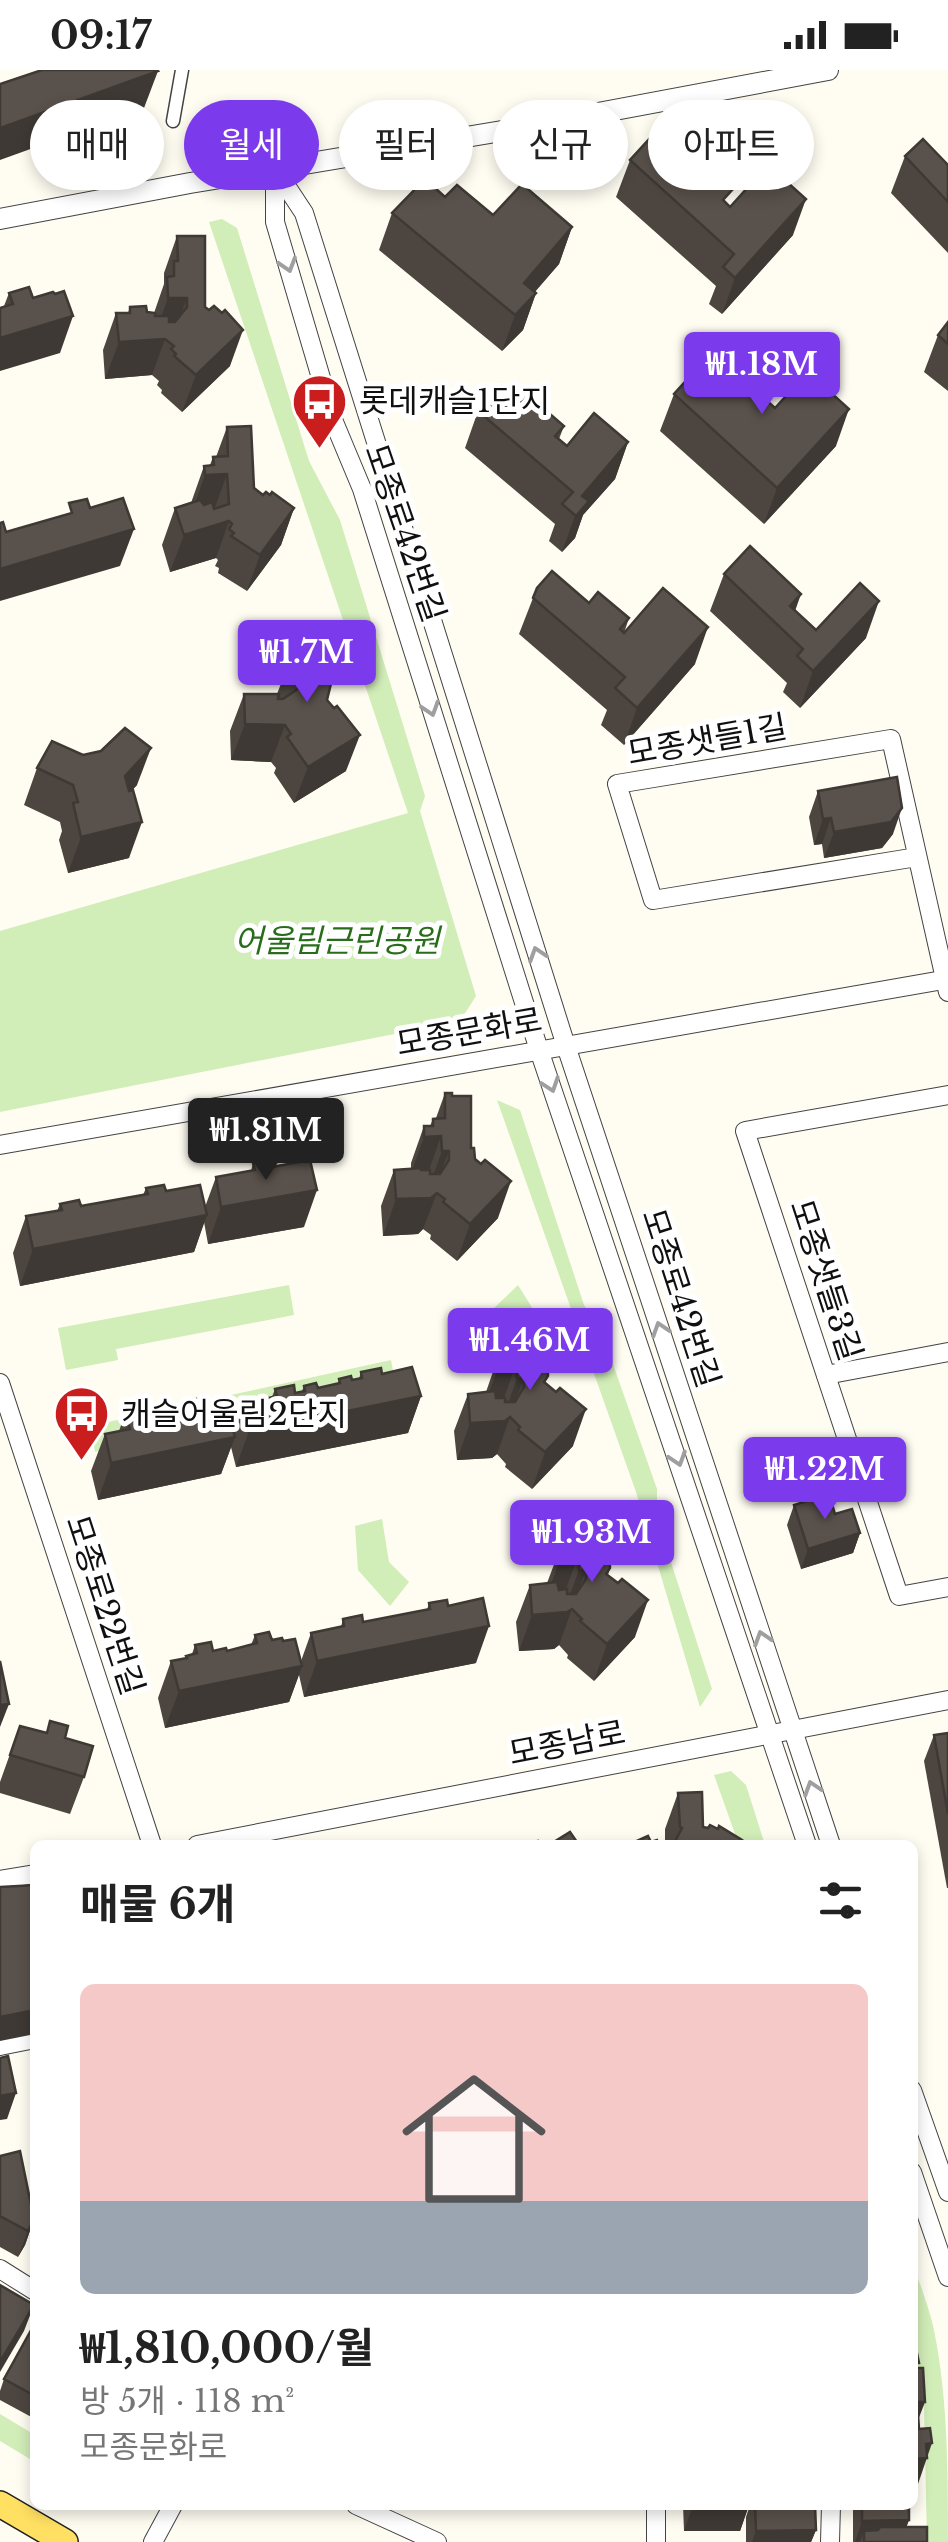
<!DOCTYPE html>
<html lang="ko">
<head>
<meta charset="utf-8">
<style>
	:root { --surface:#fff; --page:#f2f2f2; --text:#222; --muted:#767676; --accent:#7c3aed }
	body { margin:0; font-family:"Libre Baskerville","Noto Sans KR",serif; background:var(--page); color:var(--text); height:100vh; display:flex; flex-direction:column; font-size:38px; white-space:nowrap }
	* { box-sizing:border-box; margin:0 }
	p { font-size:32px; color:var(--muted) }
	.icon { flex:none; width:55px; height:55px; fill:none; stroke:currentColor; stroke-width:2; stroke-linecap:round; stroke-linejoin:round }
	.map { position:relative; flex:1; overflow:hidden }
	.sheet { position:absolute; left:30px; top:1770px; width:888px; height:670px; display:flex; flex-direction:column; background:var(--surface); border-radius:15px; box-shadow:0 5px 15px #0003 }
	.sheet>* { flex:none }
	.guide { position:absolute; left:30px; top:30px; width:890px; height:90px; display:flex; gap:20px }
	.price { position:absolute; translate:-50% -85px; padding:0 22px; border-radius:10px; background:var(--accent); color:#fff; font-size:32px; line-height:65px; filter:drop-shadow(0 2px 5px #0008) }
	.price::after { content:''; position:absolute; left:50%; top:60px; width:30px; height:22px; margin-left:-15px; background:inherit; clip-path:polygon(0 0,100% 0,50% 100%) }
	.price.selected { background:#222; color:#fff }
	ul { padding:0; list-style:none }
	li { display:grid; align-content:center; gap:20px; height:530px; padding:0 50px }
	li span { display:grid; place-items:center; height:310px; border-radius:15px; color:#555 }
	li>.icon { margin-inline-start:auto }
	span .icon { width:180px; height:180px; fill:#fffc; stroke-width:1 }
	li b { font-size:42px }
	h2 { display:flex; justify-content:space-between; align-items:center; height:120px; padding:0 50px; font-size:42px }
	.tag { padding:0 35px; border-radius:45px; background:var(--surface); box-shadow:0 5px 15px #0003; font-size:35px; line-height:90px }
	.tag.selected { background:var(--accent); color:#fff }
	.status { display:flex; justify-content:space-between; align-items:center; height:70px; padding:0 50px; background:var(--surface); direction:ltr }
	.status svg { height:28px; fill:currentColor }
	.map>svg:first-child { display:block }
	.green { fill:#d1edb8 }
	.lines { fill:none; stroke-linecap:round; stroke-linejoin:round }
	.pedestrian-casing { stroke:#434343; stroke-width:15 }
	.minor-casing { stroke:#434343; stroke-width:20 }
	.tertiary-casing { stroke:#434343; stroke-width:22 }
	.primary-casing { stroke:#212121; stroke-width:28 }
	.pedestrian { stroke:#fff; stroke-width:12 }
	.minor { stroke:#fff; stroke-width:18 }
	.tertiary { stroke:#fff; stroke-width:20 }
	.primary { stroke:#ffe062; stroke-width:25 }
	.wall { fill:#4d4640 }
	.shaded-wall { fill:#3e3934 }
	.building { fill:#59514b; stroke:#3e3934; stroke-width:2.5 }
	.oneway { stroke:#9f9f9f }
	.labels { text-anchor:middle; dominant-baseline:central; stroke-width:10; stroke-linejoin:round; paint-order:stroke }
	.poi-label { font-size:32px; fill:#101010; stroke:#fff; text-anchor:start }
	.street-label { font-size:32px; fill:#101010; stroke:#fff }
	.park-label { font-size:32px; font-style:italic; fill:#286d1a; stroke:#fff }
</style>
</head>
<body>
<div class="status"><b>09:17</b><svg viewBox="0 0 49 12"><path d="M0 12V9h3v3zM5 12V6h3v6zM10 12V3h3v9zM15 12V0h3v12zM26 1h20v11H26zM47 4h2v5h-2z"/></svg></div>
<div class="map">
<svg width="948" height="2472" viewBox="0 0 948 2472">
	<rect width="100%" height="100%" fill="#fffdf2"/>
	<g class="green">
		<polygon points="222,149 237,158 309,391 340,450 425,726 420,741 476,926 460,951 0,1042 0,861 408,743 209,152"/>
		<polygon points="497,1030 520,1040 584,1235 602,1263 657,1419 657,1449 712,1619 700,1637 636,1422"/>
		<polygon points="289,1215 294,1245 116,1279 118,1290 66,1300 58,1258"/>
		<polygon points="518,1215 549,1265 511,1280 507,1256 491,1241"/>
		<polygon points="391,1290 396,1316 95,1382 90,1356"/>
		<polygon points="382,1449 389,1492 409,1512 390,1536 358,1500 355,1456"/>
		<polygon points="731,1701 746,1715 765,1775 739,1775 714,1705"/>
		<path d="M 912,2192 C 920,2214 929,2237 934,2260 C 948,2330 948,2401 948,2472 L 927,2472 L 924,2339 L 913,2281 Z"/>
		<polygon points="0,2344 35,2365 35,2392 0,2371"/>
	</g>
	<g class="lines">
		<defs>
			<polyline id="pedestrian" points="173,51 182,0"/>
			<g id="minor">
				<polyline points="275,99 304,143 566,976 831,1775"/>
				<polyline points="275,101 275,152 334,352 362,419 539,980 807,1775"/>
				<polyline points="917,787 653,830 617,714 891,669 948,922"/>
				<polyline points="948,1025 745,1061 899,1526 948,1517"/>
				<polyline points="0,1075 948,909"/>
				<polyline points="826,1305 948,1282"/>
				<polyline points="0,1313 152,1775"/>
				<polyline points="197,1775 948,1630"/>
				<polyline points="0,1810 35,1804"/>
				<polyline points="0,1976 35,1969"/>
				<polyline points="912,2020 948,2122"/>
				<polyline points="912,2102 948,2207"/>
				<polyline points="0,2199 35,2221"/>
				<polyline points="356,2435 437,2472"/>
				<polyline points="656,2435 656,2472"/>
				<polyline points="153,2472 173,2435"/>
				<polyline points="830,2472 831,2435"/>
			</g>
			<polyline id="tertiary" points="0,149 190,113 508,60 828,0"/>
			<polyline id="primary" points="0,2434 65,2472"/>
		</defs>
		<use href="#pedestrian" class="pedestrian-casing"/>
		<use href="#minor" class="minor-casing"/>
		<use href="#tertiary" class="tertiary-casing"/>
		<use href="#primary" class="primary-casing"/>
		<use href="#pedestrian" class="pedestrian"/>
		<use href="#minor" class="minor"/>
		<use href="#tertiary" class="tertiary"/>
		<use href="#primary" class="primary"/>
	</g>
	<g class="wall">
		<polygon points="905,86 948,95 948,183 891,123"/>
		<polygon points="630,90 727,134 730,137 793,165 722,244 709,234 716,216 616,127"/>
		<polygon points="445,127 493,145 572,157 559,194 535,222 536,223 523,260 502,281 379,180 392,143"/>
		<polygon points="177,166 230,296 182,342 161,323 162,320 157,315 159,311 152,305 105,309 103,280 116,243 128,243 130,237 154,243 164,214 164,203"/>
		<polygon points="9,223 33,228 60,283 4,236"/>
		<polygon points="948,252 948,321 924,302 938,265"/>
		<polygon points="674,324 775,338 836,376 764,454 660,361"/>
		<polygon points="518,336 564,356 559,369 567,376 628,372 615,409 583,445 575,468 562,482 549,471 555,454 465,378 478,341"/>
		<polygon points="227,357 254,418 263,425 294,438 281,475 247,521 218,503 219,498 215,496 218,490 216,488 170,502 162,475 175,438 191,433 204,396 210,395 213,387 216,387"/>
		<polygon points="724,504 795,541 816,560 866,568 800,638 783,622 787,613 710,541"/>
		<polygon points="533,528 589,533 629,548 624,563 695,594 624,675 601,655 607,640 519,564"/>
		<polygon points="316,564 327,630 346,701 294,733 274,703 276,698 271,692 231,690 230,661 244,624 277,624 290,590 296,591 299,582 306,584 311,570 314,570"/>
		<polygon points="37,698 137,715 132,720 129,788 68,803 59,770 62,761 60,752 24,735"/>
		<polygon points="818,721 893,764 882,778 824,788 822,774 814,775 809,747"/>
		<polygon points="445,1023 471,1078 498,1148 457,1191 430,1169 431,1165 423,1159 418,1164 383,1166 381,1136 394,1100 411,1099 411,1093 424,1056 430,1056 433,1049 436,1048"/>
		<polygon points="253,1093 272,1097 304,1157 208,1174 204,1152 194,1182 20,1216 13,1183 26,1146 57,1141 60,1134 81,1136 143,1125 146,1118 166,1121 205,1137 216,1107 251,1101"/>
		<polygon points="520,1251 573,1376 532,1419 505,1397 506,1394 497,1384 492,1388 457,1390 454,1361 468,1324 486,1322 499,1284 505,1284 508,1276 511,1276"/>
		<polygon points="361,1302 382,1304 421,1326 408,1363 236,1397 231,1377 221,1404 98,1430 91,1401 105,1364 119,1361 125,1344 145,1356 180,1348 186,1331 233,1361 243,1334 272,1327 275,1319 295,1323 302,1321 304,1316 318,1318 338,1313 339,1309 359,1309"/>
		<polygon points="794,1435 835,1444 860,1463 853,1483 801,1499 787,1455"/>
		<polygon points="582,1443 589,1446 610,1498 608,1505 635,1567 594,1611 567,1588 568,1585 559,1575 554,1579 519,1581 516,1552 530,1515 547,1513 561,1476 567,1476 570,1468 573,1468"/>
		<polygon points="429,1533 448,1536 476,1593 304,1627 299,1605 289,1632 165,1658 158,1628 171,1591 185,1589 186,1586 192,1584 195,1575 213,1581 227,1581 251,1575 255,1565 283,1571 301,1591 311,1563 341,1557 343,1549 363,1552 427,1540"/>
		<polygon points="50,1651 65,1668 84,1707 70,1744 0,1723 0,1712 20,1656 46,1663"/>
		<polygon points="948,1663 948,1818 947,1818 924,1691 934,1665"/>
		<polygon points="678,1723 703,1757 742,1770 740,1775 661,1775 665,1773 665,1759"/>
		<polygon points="0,2086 34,2149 25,2175 18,2187 0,2177"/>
		<polygon points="35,2253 35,2349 0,2330 0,2321 4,2309"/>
		<polygon points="683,2435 749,2435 740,2461 684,2461"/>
		<polygon points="750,2435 815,2435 816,2460 811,2472 746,2472 746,2447"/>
		<polygon points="853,2435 909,2435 909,2450 906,2457 927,2472 853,2472"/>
	</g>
	<g class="shaded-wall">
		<polygon points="158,1 144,38 0,90 0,58"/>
		<polygon points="806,129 793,165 722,244 735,208"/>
		<polygon points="572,157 559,194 515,244 524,213"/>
		<polygon points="536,223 523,260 502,281 515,245"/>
		<polygon points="168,228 187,228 173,265 155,264"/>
		<polygon points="73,246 60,283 0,301 0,268"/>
		<polygon points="243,260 230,296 182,342 196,305"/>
		<polygon points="165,269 152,305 105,309 119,272"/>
		<polygon points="849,339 836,376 764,454 777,418"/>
		<polygon points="628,372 615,409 583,445 575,468 562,482 582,426"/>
		<polygon points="227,404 214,440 192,442 205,405"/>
		<polygon points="294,438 281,475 247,521 260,485"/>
		<polygon points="229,451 216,488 170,502 184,465"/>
		<polygon points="134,459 120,496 0,531 0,499"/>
		<polygon points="801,524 788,561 790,536"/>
		<polygon points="879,531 866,568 800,638 813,601"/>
		<polygon points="708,557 695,594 624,675 637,638"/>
		<polygon points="245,654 285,655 271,692 231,690"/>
		<polygon points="360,665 346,701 294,733 308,697"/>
		<polygon points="151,678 137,715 111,743 125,706"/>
		<polygon points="902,738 893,764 882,778 824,788 834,762"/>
		<polygon points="831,748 822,774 814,775 823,749"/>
		<polygon points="142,752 129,788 68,803 81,767"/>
		<polygon points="441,1066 428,1103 411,1103 424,1067"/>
		<polygon points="442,1081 449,1081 435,1117 429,1117"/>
		<polygon points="511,1111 498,1148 457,1191 470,1154"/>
		<polygon points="317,1120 304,1157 208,1174 221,1137"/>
		<polygon points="437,1123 423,1159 418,1164 383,1166 396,1129"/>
		<polygon points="207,1145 194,1182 20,1216 33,1179"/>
		<polygon points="516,1294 503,1331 486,1331 499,1295"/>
		<polygon points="517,1308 524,1308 510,1345 504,1345"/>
		<polygon points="421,1326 408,1363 236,1397 249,1361"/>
		<polygon points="586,1339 573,1376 532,1419 545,1382"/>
		<polygon points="510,1347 497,1384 492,1388 457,1390 470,1353"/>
		<polygon points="235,1367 221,1404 98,1430 111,1393"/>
		<polygon points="860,1463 853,1483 801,1499 808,1479"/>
		<polygon points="561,1486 578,1486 565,1522 548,1523"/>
		<polygon points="579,1500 586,1500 572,1536 566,1536"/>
		<polygon points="648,1530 635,1567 594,1611 607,1574"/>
		<polygon points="572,1539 559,1575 554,1579 519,1581 532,1545"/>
		<polygon points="489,1556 476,1593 304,1627 317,1591"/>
		<polygon points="302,1596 289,1632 165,1658 179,1621"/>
		<polygon points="9,1634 0,1657 0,1635"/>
		<polygon points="35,1940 35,1964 0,1971 0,1947"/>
		<polygon points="16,2023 7,2049 0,2050 0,2026"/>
		<polygon points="34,2149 25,2175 18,2187 28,2161"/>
		<polygon points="34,2235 24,2261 0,2302 0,2292"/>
		<polygon points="912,2332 925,2332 915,2358 912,2358"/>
		<polygon points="932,2373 918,2414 912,2415 912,2389 926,2374"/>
		<polygon points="693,2435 749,2435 740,2461 684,2461"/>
		<polygon points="909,2450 901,2472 864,2461 860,2472 855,2472 862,2451"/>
		<polygon points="816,2460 811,2472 752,2472 756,2461"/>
	</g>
	<g class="building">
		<polygon points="42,0 157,0 158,1 0,58 0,14"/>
		<polygon points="651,67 673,87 683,76 732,120 723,130 730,137 768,95 806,129 735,208 723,197 734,184 630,90"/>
		<polygon points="923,69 948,95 948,132 905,86"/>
		<polygon points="425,109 445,127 457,115 493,145 522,114 572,157 524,213 536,223 515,245 392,143"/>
		<polygon points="177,166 205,166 205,237 209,240 214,236 222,243 225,240 243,260 196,305 174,286 176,284 171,279 174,276 165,269 119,272 116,243 130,243 130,237 146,236 147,242 155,243 155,246 169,246 169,252 175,252 187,237 187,228 168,228 167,207 174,206 174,191 178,191"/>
		<polygon points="29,217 33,228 53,222 55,224 64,221 73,246 0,268 0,238 13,234 9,223"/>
		<polygon points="948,252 948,274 938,265"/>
		<polygon points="712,282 775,338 808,302 849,339 777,418 674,324"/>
		<polygon points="498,319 518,336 528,325 564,356 555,366 567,376 594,343 628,372 582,426 589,431 576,446 562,434 573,422 478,341"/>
		<polygon points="251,356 254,418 263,425 266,422 270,425 272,422 294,438 260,485 231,466 234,463 229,459 232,454 229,451 184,465 175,438 200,430 204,435 212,432 214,439 229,434 227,404 205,405 204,396 214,395 213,387 228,386 227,357"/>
		<polygon points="123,428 134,459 0,499 0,453 3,452 6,462 72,443 69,433 87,429 90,438"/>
		<polygon points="750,476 801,524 790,536 816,560 860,513 879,531 813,601 797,586 803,579 724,504"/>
		<polygon points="552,501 589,533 598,522 629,548 620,559 624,563 663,518 708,557 637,638 615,618 625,607 533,528 537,518"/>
		<polygon points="316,564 342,569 327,630 334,638 337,636 360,665 308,697 287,667 291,664 285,655 245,654 244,624 279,624 278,629 283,629 302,616 305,602 288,598 290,590 297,591 299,582 309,584 311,570 315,571"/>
		<polygon points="125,658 151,678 125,706 129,721 133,720 142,752 81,767 73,733 78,732 73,715 37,698 52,671 83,685 101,681"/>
		<polygon points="897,707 902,738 891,752 834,762 831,748 823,749 818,721"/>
		<polygon points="445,1023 452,1023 452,1026 471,1026 471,1078 474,1078 475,1089 481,1094 485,1090 511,1111 470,1154 443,1132 445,1129 437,1123 431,1128 396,1129 394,1100 421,1098 421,1100 430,1100 430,1104 440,1104 449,1090 449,1081 442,1081 441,1066 424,1067 424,1056 433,1056 433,1049 445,1048"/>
		<polygon points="271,1090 272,1097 310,1090 317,1120 221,1137 216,1107 255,1100 253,1093"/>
		<polygon points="164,1115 166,1121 200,1115 207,1145 33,1179 26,1146 62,1140 60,1134 79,1130 81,1136 148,1124 146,1118"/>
		<polygon points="520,1251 527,1251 527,1254 547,1254 548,1306 544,1312 556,1322 560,1318 586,1339 545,1382 518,1360 520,1357 510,1347 505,1351 470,1353 468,1324 495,1321 496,1328 505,1328 505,1332 515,1332 524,1317 524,1308 517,1308 516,1294 499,1295 499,1284 508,1284 508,1276 520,1276"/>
		<polygon points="412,1297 421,1326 249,1361 243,1334 277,1326 275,1319 294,1315 295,1323 305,1321 304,1316 316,1313 318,1318 340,1313 339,1309 351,1306 352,1310 362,1308 361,1302 381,1298 382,1304"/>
		<polygon points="196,1329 198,1338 204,1336 205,1342 227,1337 235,1367 111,1393 105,1364 130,1359 125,1344 135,1341 138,1350 143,1348 145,1356 190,1346 186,1331"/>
		<polygon points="829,1424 835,1444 852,1439 860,1463 808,1479 794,1435"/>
		<polygon points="582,1443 589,1443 589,1446 608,1445 610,1498 606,1504 618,1513 622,1509 648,1530 607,1574 580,1551 582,1549 572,1539 567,1542 532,1545 530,1515 557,1512 559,1520 567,1519 567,1524 576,1524 586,1509 586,1500 579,1500 578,1486 561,1486 561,1476 570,1476 570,1468 582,1468"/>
		<polygon points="483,1528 489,1556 317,1591 311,1563 344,1556 343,1549 362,1545 363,1552 430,1539 429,1533 447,1530 448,1536"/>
		<polygon points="269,1562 272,1570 282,1568 283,1571 295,1569 302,1596 179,1621 171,1591 187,1588 186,1586 197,1583 195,1575 211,1572 213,1581 226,1578 227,1581 257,1573 255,1565"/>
		<polygon points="0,1591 9,1634 0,1635"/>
		<polygon points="50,1651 68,1656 65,1668 93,1676 84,1707 10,1685 20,1656 47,1663"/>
		<polygon points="948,1663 948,1744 934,1665"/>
		<polygon points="702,1722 703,1757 708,1758 710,1755 718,1759 719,1756 742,1770 739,1775 661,1775 667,1772 673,1775 682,1758 680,1757 678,1723"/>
		<polygon points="570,1762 579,1775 549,1775"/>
		<polygon points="648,1766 651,1772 657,1770 659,1775 628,1775"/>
		<polygon points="538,1771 539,1775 518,1775"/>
		<polygon points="35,1815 35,1940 0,1947 0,1817"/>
		<polygon points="8,1986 16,2023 0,2026 0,1988"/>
		<polygon points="20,2081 34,2149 28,2161 0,2146 0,2086"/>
		<polygon points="0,2215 34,2235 0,2292"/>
		<polygon points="35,2253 35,2326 4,2309"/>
		<polygon points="912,2269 914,2269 919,2293 912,2294"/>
		<polygon points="912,2298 923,2298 925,2332 912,2332"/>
		<polygon points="918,2345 919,2359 930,2358 932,2373 926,2374 927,2388 912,2389 912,2346"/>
		<polygon points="755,2435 815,2435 816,2460 756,2461"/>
		<polygon points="862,2435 909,2435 909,2450 862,2451"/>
		<polygon points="880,2457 927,2457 927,2472 864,2472 864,2461 878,2460"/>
	</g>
	<defs><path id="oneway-chevron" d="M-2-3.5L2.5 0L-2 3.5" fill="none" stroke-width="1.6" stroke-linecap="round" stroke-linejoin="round" transform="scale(2.5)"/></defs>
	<g class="oneway">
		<use href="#oneway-chevron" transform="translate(288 195) rotate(73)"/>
		<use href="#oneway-chevron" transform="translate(431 639) rotate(72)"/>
		<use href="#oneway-chevron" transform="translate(537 884) rotate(-108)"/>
		<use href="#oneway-chevron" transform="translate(551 1015) rotate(71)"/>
		<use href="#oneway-chevron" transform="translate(660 1259) rotate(-108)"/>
		<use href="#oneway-chevron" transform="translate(678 1389) rotate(72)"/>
		<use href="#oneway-chevron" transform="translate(762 1568) rotate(-108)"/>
		<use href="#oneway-chevron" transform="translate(812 1718) rotate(-108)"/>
	</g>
	<defs>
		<symbol id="bus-pin" viewBox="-11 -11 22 30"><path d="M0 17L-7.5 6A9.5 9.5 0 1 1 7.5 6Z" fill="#ca1d1e" stroke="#fff"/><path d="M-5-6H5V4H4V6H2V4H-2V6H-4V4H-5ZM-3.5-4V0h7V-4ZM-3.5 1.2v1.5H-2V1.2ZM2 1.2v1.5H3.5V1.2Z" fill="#fff"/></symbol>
	</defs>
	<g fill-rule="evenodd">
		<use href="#bus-pin" x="288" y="300" width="63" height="86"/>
		<use href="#bus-pin" x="50" y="1312" width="63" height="86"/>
	</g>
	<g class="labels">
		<g class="poi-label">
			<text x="359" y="331">롯데캐슬1단지</text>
			<text x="121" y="1344">캐슬어울림2단지</text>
		</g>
		<g class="street-label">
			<text transform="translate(405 463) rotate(71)">모종로42번길</text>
			<text transform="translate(707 670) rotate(-10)">모종샛들1길</text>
			<text transform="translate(469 962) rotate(-10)">모종문화로</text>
			<text transform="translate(826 1210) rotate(72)">모종샛들3길</text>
			<text transform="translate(681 1228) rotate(72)">모종로42번길</text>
			<text transform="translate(105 1535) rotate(72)">모종로22번길</text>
			<text transform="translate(567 1673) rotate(-11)">모종남로</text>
		</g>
		<g class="park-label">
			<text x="337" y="871">어울림근린공원</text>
		</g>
	</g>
</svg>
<b class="price" style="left:762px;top:347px">₩1.18M</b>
<b class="price" style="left:307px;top:635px">₩1.7M</b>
<b class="price selected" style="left:266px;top:1113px">₩1.81M</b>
<b class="price" style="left:530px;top:1323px">₩1.46M</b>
<b class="price" style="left:825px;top:1452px">₩1.22M</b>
<b class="price" style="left:592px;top:1515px">₩1.93M</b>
<div class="guide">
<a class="tag">매매</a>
<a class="tag selected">월세</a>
<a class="tag">필터</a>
<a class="tag">신규</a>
<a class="tag">아파트</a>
</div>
<section class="sheet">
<h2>매물 6개<svg class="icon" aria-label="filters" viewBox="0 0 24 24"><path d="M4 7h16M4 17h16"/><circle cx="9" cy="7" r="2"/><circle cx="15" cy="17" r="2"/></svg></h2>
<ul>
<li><span style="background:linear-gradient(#f6c9c9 70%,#9aa5b1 0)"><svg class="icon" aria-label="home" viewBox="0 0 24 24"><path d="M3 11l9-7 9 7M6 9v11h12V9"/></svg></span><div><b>₩1,810,000/월</b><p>방 5개 · 118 m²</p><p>모종문화로</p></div></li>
</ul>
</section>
</div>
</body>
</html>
